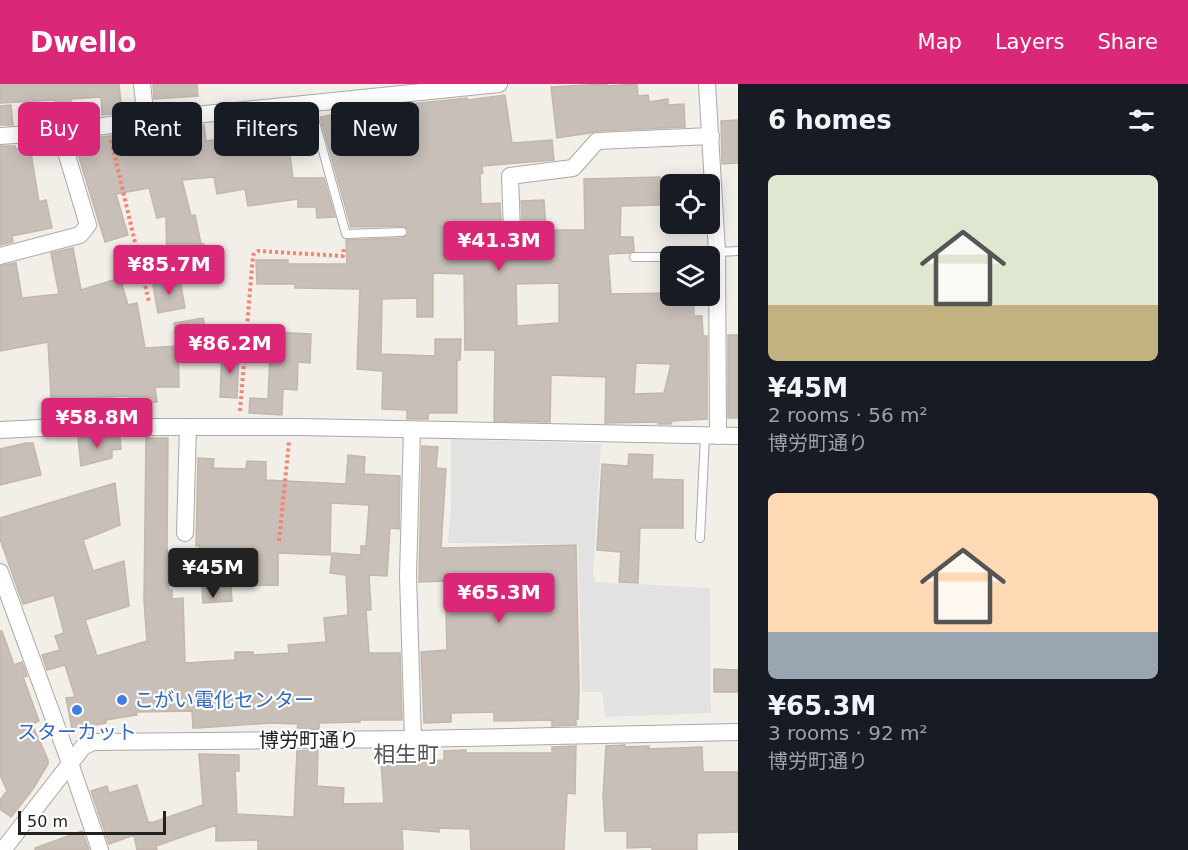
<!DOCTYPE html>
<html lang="en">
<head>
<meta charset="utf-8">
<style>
	:root { --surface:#171b24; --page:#242831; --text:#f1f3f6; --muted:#9ea1a6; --accent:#db2777 }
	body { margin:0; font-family:"DejaVu Sans","Noto Sans JP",sans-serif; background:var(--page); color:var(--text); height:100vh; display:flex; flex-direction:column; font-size:22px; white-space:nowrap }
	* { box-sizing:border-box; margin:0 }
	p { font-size:20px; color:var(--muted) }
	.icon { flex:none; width:33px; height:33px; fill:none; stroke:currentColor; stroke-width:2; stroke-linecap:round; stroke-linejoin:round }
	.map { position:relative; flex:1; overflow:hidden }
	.sheet { display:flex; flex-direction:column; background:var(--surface); width:450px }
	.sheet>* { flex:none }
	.guide { position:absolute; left:18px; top:18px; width:570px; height:54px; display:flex; gap:12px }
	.tools { position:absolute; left:660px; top:90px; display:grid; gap:12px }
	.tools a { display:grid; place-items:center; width:60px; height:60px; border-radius:9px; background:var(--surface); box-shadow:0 3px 15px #0003; font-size:30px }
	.scale { position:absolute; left:18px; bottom:15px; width:148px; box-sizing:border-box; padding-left:6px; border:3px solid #222; border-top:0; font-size:16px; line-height:21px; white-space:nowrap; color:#222; -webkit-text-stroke:4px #fff; paint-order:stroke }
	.price { position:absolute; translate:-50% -51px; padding:0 14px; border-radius:6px; background:var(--accent); color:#fff; font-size:20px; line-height:39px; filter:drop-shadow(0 2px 3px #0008) }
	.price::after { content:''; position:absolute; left:50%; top:36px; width:18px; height:14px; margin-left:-9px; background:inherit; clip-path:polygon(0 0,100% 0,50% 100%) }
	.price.selected { background:#222; color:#fff }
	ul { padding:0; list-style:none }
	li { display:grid; align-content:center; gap:12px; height:318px; padding:0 30px }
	li span { display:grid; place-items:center; height:186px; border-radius:9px; color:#555 }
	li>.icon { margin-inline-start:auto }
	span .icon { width:108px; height:108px; fill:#fffc; stroke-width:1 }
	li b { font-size:26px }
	h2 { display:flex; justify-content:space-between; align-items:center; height:72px; padding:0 30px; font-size:26px }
	.pill { padding:0 21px; border-radius:9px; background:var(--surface); box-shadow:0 3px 15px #0003; font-size:21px; line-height:54px }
	.pill.selected { background:var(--accent); color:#fff }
	header { display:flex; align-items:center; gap:36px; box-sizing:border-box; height:84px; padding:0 30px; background:var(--accent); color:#fff }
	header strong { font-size:28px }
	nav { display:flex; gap:33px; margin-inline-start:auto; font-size:21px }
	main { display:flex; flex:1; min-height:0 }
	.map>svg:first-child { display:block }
	.parking { fill:#e2e2e2 }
	.building { fill:#c7bfb8; stroke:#c4b6ab; stroke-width:1.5; fill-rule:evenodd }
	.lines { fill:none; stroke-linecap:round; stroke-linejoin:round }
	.service-casing { stroke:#a9a9a9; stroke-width:10 }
	.minor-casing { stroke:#a9a9a9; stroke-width:18 }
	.path { stroke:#fa8072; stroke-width:4; stroke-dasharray:3 3; stroke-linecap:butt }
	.service { stroke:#fff; stroke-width:8 }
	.minor { stroke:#fff; stroke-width:16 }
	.shop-dot { fill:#3f7fe0; stroke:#fff; stroke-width:2 }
	.labels { text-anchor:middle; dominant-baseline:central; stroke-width:4.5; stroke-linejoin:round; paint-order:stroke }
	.shop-label { font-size:20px; fill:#366cbe; stroke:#fff; text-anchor:start }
	.street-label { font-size:20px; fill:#222; stroke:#fff }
	.quarter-label { font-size:22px; fill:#555; stroke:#fff }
</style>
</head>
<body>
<header>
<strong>Dwello</strong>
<nav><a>Map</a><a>Layers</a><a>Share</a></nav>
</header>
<main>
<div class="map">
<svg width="738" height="766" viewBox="0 0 738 766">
	<rect width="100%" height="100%" fill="#f2efe9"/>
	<polygon class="parking" points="451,355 601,360 593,490 596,498 710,504 711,629 605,633 602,608 582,608 578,460 448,459 451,421"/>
	<g class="building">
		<polygon points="0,0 119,0 122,29 102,31 101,13 71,15 71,36 56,36 55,16 0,19"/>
		<polygon points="153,0 197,0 198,12 154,15"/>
		<polygon points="607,0 607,2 637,0 638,12 648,11 649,18 668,15 668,21 684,20 685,43 597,47 590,49 557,54 551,3"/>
		<path d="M 505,11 L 512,59 L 552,56 L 554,76 L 482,82 L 483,89 L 480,90 L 481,120 L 500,119 L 501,139 L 492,139 L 491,177 L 525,176 L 521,117 L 544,116 L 546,146 L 585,146 L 584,95 L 660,93 L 660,121 L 621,122 L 620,153 L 633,153 L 634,167 L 629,169 L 608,170 L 611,210 L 670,209 L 670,212 L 694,212 L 694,232 L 702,232 L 703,252 L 707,252 L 707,335 L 672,337 L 671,340 L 658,340 L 658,338 L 605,339 L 606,293 L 551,291 L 550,338 L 494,337 L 495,266 L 465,266 L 464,190 L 433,189 L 433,233 L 417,233 L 417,214 L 382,215 L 381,270 L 435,272 L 435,255 L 461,255 L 460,276 L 457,276 L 457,329 L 428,329 L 428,335 L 407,335 L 407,326 L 382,325 L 383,287 L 357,285 L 360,205 L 295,204 L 295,200 L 257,200 L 256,176 L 288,176 L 288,180 L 347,180 L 346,156 L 402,154 L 408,150 L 408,145 L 402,142 L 351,143 L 320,33 L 362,25 L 467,14 L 468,16 ZM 559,199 L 559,239 L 517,242 L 516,200 ZM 636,279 L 671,280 L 664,309 L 634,310 Z"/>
		<polygon points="11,21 13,41 0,41 0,22"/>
		<polygon points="306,30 314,60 289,64 293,94 324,94 335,133 317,134 316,123 298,123 298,115 248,122 245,105 217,110 214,93 182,96 191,132 195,131 201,160 204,160 204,190 167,190 166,132 157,134 149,104 116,110 128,151 105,158 74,57 136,48 136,51 185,45 185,43 204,41 206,57 232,53 233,57 267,52 266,44 290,41 289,32"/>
		<polygon points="738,36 738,79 722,80 721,37"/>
		<polygon points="0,62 15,62 16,65 30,63 39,118 46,116 52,144 12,152 13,158 0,161"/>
		<polygon points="73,164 81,206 120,194 128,221 137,219 145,264 178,262 179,303 155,303 157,318 130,321 129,312 75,315 76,331 52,332 48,258 0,267 0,182 16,179 22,214 59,210 51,169"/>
		<polygon points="180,196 185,224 158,229 153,201"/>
		<polygon points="203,234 207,252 178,257 174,239"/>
		<polygon points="271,248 311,250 310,279 298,278 297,306 283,305 282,331 249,329 250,314 268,315"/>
		<rect x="728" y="251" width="10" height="83"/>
		<polygon points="222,268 239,269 237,314 220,313"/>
		<polygon points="78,354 120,354 121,365 112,366 112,374 81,382"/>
		<polygon points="146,354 168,354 167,463 169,506 172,506 172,515 183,514 185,579 235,576 235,568 253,568 253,571 289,569 288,561 326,558 324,534 348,531 346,491 330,489 332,469 361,471 361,462 366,462 369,421 331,419 330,471 278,469 278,501 231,502 232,517 203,519 199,461 196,462 198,374 214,375 213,384 246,385 247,377 266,378 266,396 346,400 348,371 365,373 364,390 400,392 399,445 390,444 387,492 369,491 371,526 366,526 369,569 400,569 402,636 360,636 360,638 319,639 319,645 297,646 298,640 272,639 197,644 193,644 192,627 136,628 137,631 106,636 106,639 72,645 66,614 75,613 65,581 47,586 42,571 60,566 55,552 64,549 54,511 23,520 0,455 0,434 115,399 120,441 83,456 93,487 124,477 129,522 85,536 97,572 147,557 144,517"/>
		<polygon points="26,359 33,359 41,391 0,401 0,365"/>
		<polygon points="422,362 438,363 436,384 446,385 441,464 576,461 579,604 578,635 576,635 576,641 552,642 552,636 494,637 494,628 451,629 451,638 424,639 421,568 447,566 445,497 419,498"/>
		<polygon points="629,370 653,371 652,395 683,396 683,444 640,444 638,499 619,498 621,468 597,466 602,380 628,382"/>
		<polygon points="0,547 2,547 14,581 22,578 27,592 23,593 39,637 32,640 48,676 48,680 33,705 11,733 0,725 0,716 7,707 0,691"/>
		<polygon points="714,585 738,586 738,608 714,608"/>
		<polygon points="625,661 625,663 649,662 649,665 702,663 703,688 738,688 738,748 697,749 697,766 652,766 652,763 627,764 627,747 605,747 603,712 606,662"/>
		<polygon points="576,662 575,710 567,709 564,766 471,766 470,745 439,744 439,748 402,745 403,766 258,766 258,756 216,757 216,741 156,762 157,766 137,766 134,751 109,760 91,707 107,702 109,709 137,701 148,738 150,738 151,739 203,721 199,670 239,671 239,687 235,687 237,730 294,733 297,667 318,666 317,702 344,704 343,720 384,719 381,679 397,678 397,680 444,676 444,667 466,666 466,669 552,669 552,663"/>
		<polygon points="82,747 89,766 35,766 35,764"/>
	</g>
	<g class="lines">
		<defs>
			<g id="service">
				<polyline points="310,20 346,150 402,148"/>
				<polyline points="717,168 738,167"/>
				<polyline points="634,173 670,173"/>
				<polyline points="700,454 705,352"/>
			</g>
			<g id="minor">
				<polyline points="142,0 146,36"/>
				<polyline points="707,0 717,168 718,352"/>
				<polyline points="0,52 60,48 146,36 499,0"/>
				<polyline points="512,147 510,92 573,84 597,57 711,52"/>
				<polyline points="0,172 80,151 88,141 60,48"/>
				<polyline points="0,346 62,343 299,343 738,352"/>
				<polyline points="412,346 408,492 413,655"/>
				<polyline points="185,449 188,343"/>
				<polyline points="0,488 70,679 100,766"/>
				<polyline points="3,766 83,663 93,658 413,655 738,648"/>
			</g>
		</defs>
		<use href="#service" class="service-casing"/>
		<use href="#minor" class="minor-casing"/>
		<g class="path">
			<polyline points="111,56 149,218"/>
			<polyline points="240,327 253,171 258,167 343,172 344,163"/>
			<polyline points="279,457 289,358"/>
		</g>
		<use href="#service" class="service"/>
		<use href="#minor" class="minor"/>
	</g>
	<g class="shop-dot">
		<circle cx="122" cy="616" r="6"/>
		<circle cx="77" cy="626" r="6"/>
	</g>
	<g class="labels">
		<g class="shop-label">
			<text x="134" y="616">こがい電化センター</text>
			<text x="77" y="648" text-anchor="middle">スターカット</text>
		</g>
		<g class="street-label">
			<text x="309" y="656">博労町通り</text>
		</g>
		<g class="quarter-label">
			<text x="406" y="670">相生町</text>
		</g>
	</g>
</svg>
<div class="tools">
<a><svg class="icon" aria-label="locate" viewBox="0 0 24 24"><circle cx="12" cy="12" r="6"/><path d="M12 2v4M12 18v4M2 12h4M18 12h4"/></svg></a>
<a><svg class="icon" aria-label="layers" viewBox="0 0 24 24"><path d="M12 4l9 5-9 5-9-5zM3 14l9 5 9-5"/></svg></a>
</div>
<div class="scale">50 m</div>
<b class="price" style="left:499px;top:188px">¥41.3M</b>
<b class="price" style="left:169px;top:212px">¥85.7M</b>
<b class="price" style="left:230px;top:291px">¥86.2M</b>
<b class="price" style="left:97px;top:365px">¥58.8M</b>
<b class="price selected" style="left:213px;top:515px">¥45M</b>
<b class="price" style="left:499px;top:540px">¥65.3M</b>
<div class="guide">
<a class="pill selected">Buy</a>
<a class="pill">Rent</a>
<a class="pill">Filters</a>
<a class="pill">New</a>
</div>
</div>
<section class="sheet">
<h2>6 homes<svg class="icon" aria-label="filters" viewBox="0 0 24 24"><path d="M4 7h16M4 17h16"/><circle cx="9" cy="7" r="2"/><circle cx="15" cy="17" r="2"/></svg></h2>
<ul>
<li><span style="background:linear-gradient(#dfe7d0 70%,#c2b280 0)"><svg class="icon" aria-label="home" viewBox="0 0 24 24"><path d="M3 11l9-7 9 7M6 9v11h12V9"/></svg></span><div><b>¥45M</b><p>2 rooms · 56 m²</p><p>博労町通り</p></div></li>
<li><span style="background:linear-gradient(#ffd9b3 75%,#9aa5b1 0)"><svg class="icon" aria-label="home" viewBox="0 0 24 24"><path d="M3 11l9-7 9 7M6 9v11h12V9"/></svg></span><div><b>¥65.3M</b><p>3 rooms · 92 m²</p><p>博労町通り</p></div></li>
</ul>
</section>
</main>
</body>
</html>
